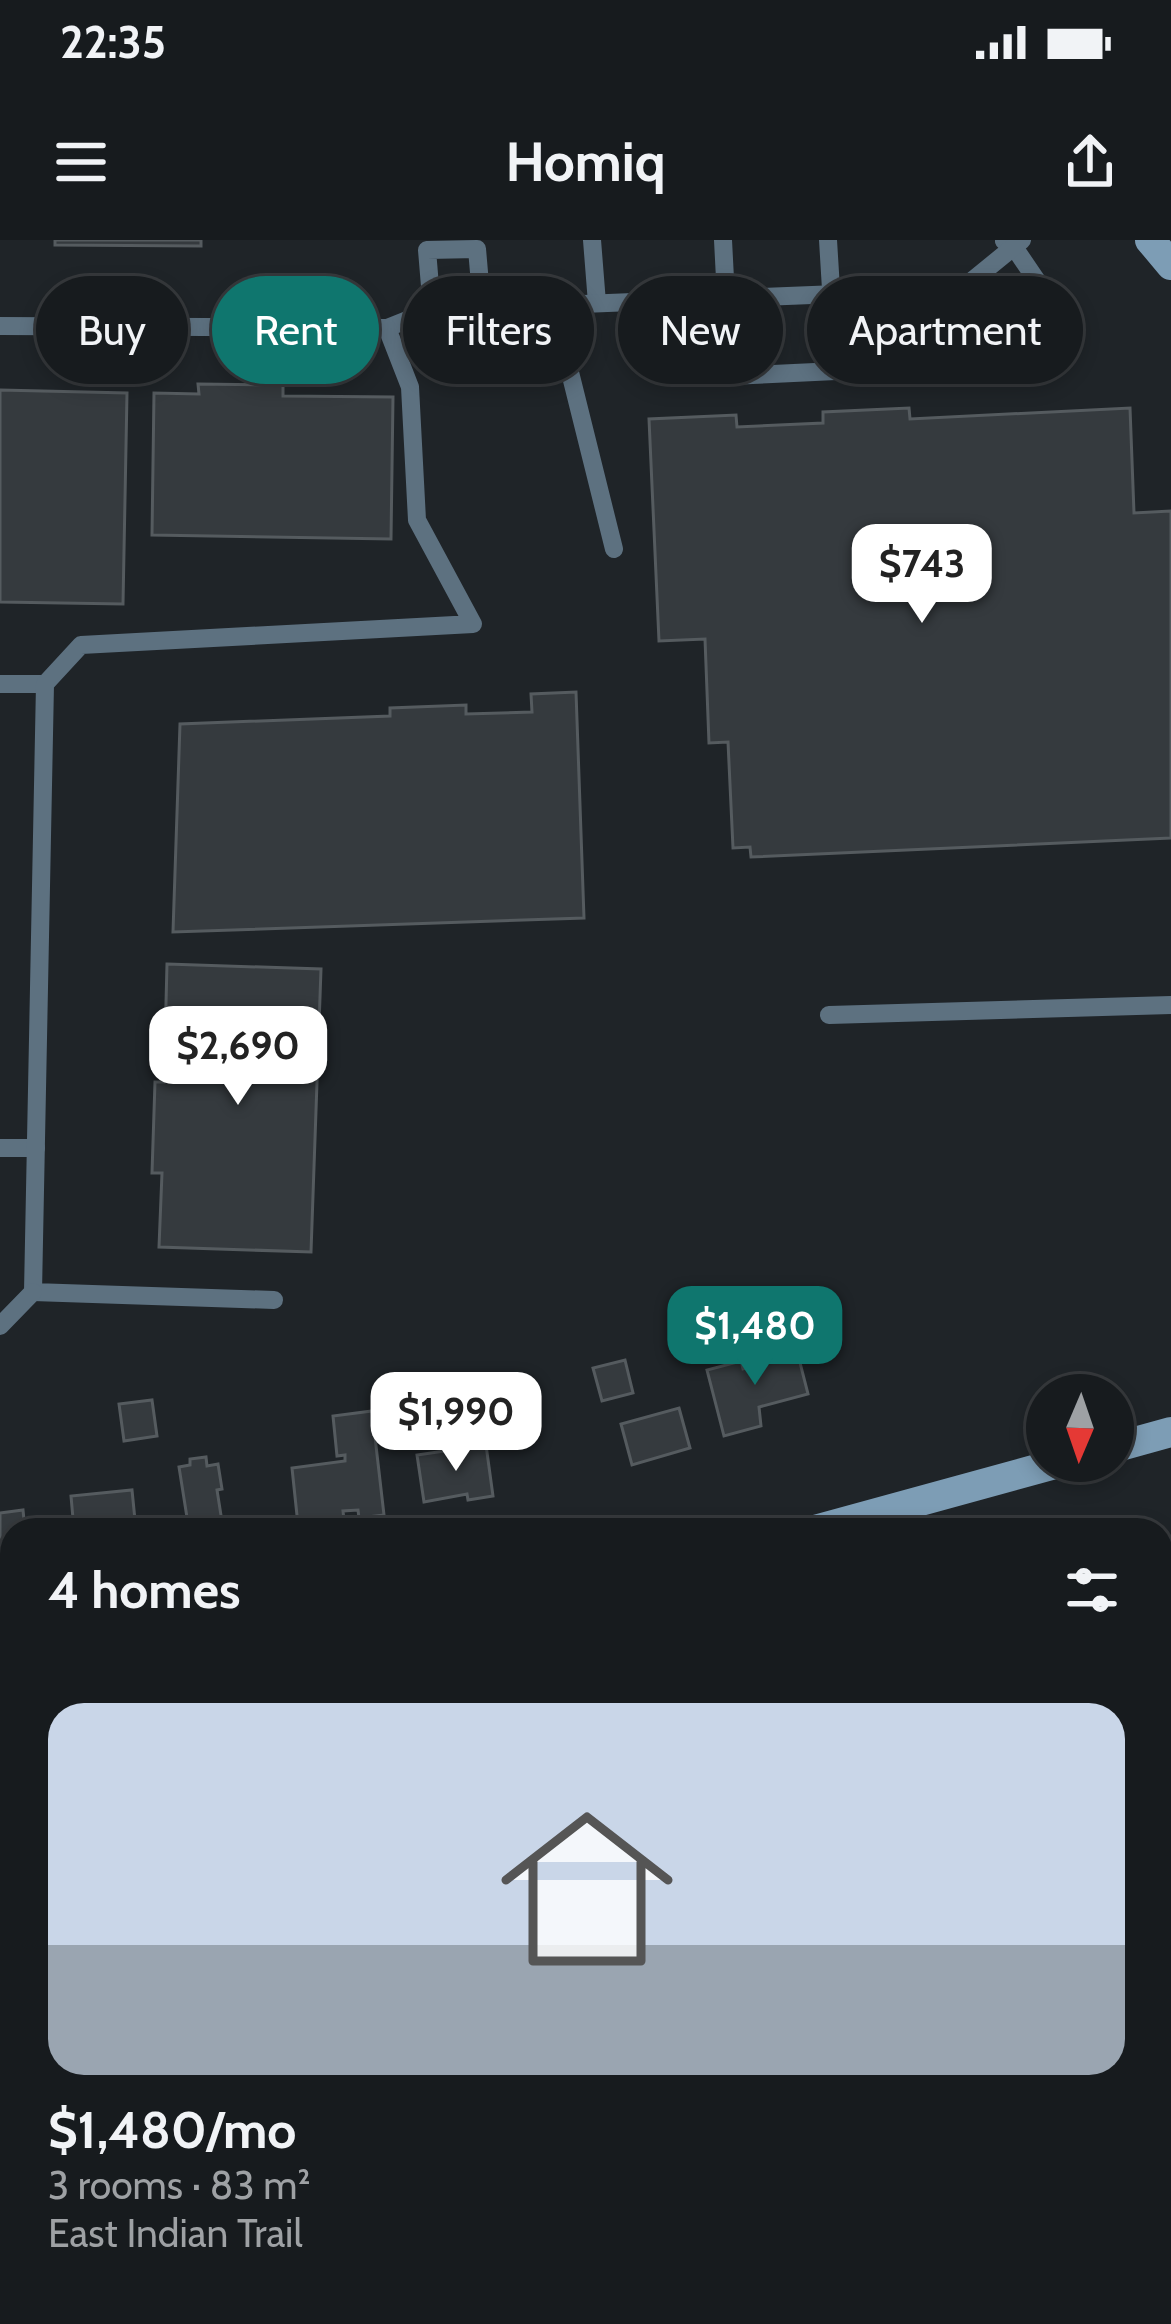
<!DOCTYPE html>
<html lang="en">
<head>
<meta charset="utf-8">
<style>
	:root { --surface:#171b1e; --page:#24282b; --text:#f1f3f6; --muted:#9ea1a4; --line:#36393c; --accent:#0f766e }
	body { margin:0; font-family:Cabin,sans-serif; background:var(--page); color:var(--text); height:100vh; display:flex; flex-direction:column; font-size:45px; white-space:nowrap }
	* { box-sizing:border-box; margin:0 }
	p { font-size:39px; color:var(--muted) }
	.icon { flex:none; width:66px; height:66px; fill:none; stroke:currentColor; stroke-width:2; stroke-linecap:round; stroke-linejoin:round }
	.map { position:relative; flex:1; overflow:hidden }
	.drawer { position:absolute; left:0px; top:1278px; width:1173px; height:807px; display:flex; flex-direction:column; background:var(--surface); border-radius:36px 36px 0 0; box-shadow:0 6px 18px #0003,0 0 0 3px var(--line) }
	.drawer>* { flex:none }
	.top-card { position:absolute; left:36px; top:36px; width:1101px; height:108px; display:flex; gap:24px }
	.needle { width:78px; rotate:182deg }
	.tools { position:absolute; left:1026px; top:1134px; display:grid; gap:24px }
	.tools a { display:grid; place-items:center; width:108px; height:108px; border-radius:50%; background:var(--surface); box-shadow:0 6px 18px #0003,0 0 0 3px var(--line); font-size:60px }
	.price { position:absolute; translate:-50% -102px; padding:0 27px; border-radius:24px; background:#fff; color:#222; font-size:39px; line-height:78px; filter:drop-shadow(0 3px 6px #0008) }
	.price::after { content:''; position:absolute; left:50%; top:72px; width:36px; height:27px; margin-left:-18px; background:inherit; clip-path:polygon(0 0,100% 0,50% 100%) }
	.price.selected { background:var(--accent); color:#fff }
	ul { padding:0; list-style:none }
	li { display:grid; align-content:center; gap:24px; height:636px; padding:0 48px }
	li span { display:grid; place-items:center; height:372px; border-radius:36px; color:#555 }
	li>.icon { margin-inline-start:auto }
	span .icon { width:216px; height:216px; fill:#fffc; stroke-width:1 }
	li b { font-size:51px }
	h2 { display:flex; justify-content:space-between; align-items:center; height:144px; padding:0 48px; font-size:51px }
	.tag { padding:0 42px; border-radius:54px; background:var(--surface); box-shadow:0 6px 18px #0003,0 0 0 3px var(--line); font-size:42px; line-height:108px }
	.tag.selected { background:var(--accent); color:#fff }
	.status { display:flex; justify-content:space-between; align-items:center; height:84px; padding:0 60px; background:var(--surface); direction:ltr }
	.status svg { height:33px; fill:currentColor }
	header { display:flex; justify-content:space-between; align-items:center; height:156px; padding:0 48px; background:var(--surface); font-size:54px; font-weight:700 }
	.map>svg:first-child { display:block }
	.building { fill:#353a3e; stroke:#555b5f; stroke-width:3 }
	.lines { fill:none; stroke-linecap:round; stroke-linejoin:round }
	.lane { stroke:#5d7180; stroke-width:18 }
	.street { stroke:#5d7180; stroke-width:30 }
	.secondary { stroke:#7d9db5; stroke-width:30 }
</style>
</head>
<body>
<div class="status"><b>22:35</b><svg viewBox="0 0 49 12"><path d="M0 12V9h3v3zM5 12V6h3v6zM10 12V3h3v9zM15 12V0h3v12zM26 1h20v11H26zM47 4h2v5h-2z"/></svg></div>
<header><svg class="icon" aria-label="menu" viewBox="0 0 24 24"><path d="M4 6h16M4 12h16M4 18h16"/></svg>Homiq<svg class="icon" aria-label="share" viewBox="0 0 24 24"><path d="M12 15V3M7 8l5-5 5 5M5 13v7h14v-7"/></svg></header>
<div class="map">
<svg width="1171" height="2084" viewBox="0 0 1171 2084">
	<rect width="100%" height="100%" fill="#1f2428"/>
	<g class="building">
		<polygon points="55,0 201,0 201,6 55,5"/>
		<polygon points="198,144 283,145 283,156 393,157 391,299 152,295 154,153 199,154"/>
		<polygon points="0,150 127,153 123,364 0,362"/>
		<polygon points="909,168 910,179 1130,168 1134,273 1171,271 1171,598 751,617 750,607 733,608 728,502 709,503 705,399 659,401 649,179 736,175 737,187 823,183 823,172"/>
		<polygon points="576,452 584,678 173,692 180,484 390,476 390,468 466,465 466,474 532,472 531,454"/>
		<polygon points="167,724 321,729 311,1012 159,1007 162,933 152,933 155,842 164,842"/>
		<polygon points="790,1107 792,1117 798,1115 808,1154 759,1167 761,1186 724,1196 707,1130 741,1121 743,1129 754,1126 752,1117"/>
		<polygon points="625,1120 633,1153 602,1161 593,1128"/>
		<polygon points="152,1160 157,1196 124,1201 119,1164"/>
		<polygon points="679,1168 690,1208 632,1225 621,1184"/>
		<polygon points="372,1171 384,1275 359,1278 358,1270 343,1271 344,1280 298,1285 292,1228 345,1221 345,1215 337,1216 333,1176"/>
		<polygon points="486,1205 493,1256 468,1260 467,1254 424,1262 417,1215"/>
		<polygon points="206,1217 207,1226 218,1224 222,1249 217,1250 223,1288 189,1290 179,1227 190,1225 190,1219"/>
		<polygon points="132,1250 136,1290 74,1290 71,1256"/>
		<polygon points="23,1270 25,1290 12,1290 12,1305 0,1306 0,1273"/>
		<polygon points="1171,1344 1171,1383 1161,1386 1161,1347"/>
		<polygon points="1161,1694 1171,1698 1171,1754 1161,1750"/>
		<polygon points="1161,1781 1170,1784 1167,1793 1171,1794 1171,1828 1166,1840 1161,1838"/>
		<polygon points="547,2073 601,2073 600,2084 545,2084"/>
		<polygon points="625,2073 678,2073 677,2084 623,2084"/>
		<polygon points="703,2073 723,2073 755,2079 754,2084 701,2084"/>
	</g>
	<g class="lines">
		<g class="lane">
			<polyline points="592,0 597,63"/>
			<polyline points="723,0 730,136 836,131 828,0"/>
			<polyline points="919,51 921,131 1058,126 1054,66 1014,7 1004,1"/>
			<polyline points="553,64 614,309"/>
			<polyline points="432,70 427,10 477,9 482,67"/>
			<polyline points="0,86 387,88 432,70 962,49 1022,0"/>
			<polyline points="0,444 45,444"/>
			<polyline points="829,775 1171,765"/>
			<polyline points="0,908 36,908"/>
			<polyline points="274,1060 33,1052 45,444 81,405 473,384 417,280 410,147 387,88"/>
			<polyline points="0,1086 33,1052"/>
		</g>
		<g class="street">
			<polyline points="0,1822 12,1836"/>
			<polyline points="1074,2073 1103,2084"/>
		</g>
		<g class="secondary">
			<polyline points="1150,0 1171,25"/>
			<polyline points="1113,1208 1171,1192"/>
			<polyline points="815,1290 1066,1221"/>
			<polyline points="0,1434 12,1432"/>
		</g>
	</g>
</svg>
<div class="tools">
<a><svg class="needle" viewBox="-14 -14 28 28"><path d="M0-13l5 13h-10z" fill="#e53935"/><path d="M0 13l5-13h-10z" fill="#9ea1a4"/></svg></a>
</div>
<b class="price" style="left:922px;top:386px">$743</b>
<b class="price" style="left:238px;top:868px">$2,690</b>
<b class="price selected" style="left:755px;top:1148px">$1,480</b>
<b class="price" style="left:456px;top:1234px">$1,990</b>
<div class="top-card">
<a class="tag">Buy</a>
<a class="tag selected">Rent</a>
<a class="tag">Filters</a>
<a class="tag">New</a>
<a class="tag">Apartment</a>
</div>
<section class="drawer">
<h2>4 homes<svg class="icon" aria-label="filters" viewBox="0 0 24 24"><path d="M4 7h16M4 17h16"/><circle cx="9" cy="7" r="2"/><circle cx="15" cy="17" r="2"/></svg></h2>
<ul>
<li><span style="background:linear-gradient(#c9d6e8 65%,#9aa5b1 0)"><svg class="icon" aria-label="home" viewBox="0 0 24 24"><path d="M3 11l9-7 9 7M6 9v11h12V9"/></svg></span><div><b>$1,480/mo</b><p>3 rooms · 83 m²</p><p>East Indian Trail</p></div></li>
</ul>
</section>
</div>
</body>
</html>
